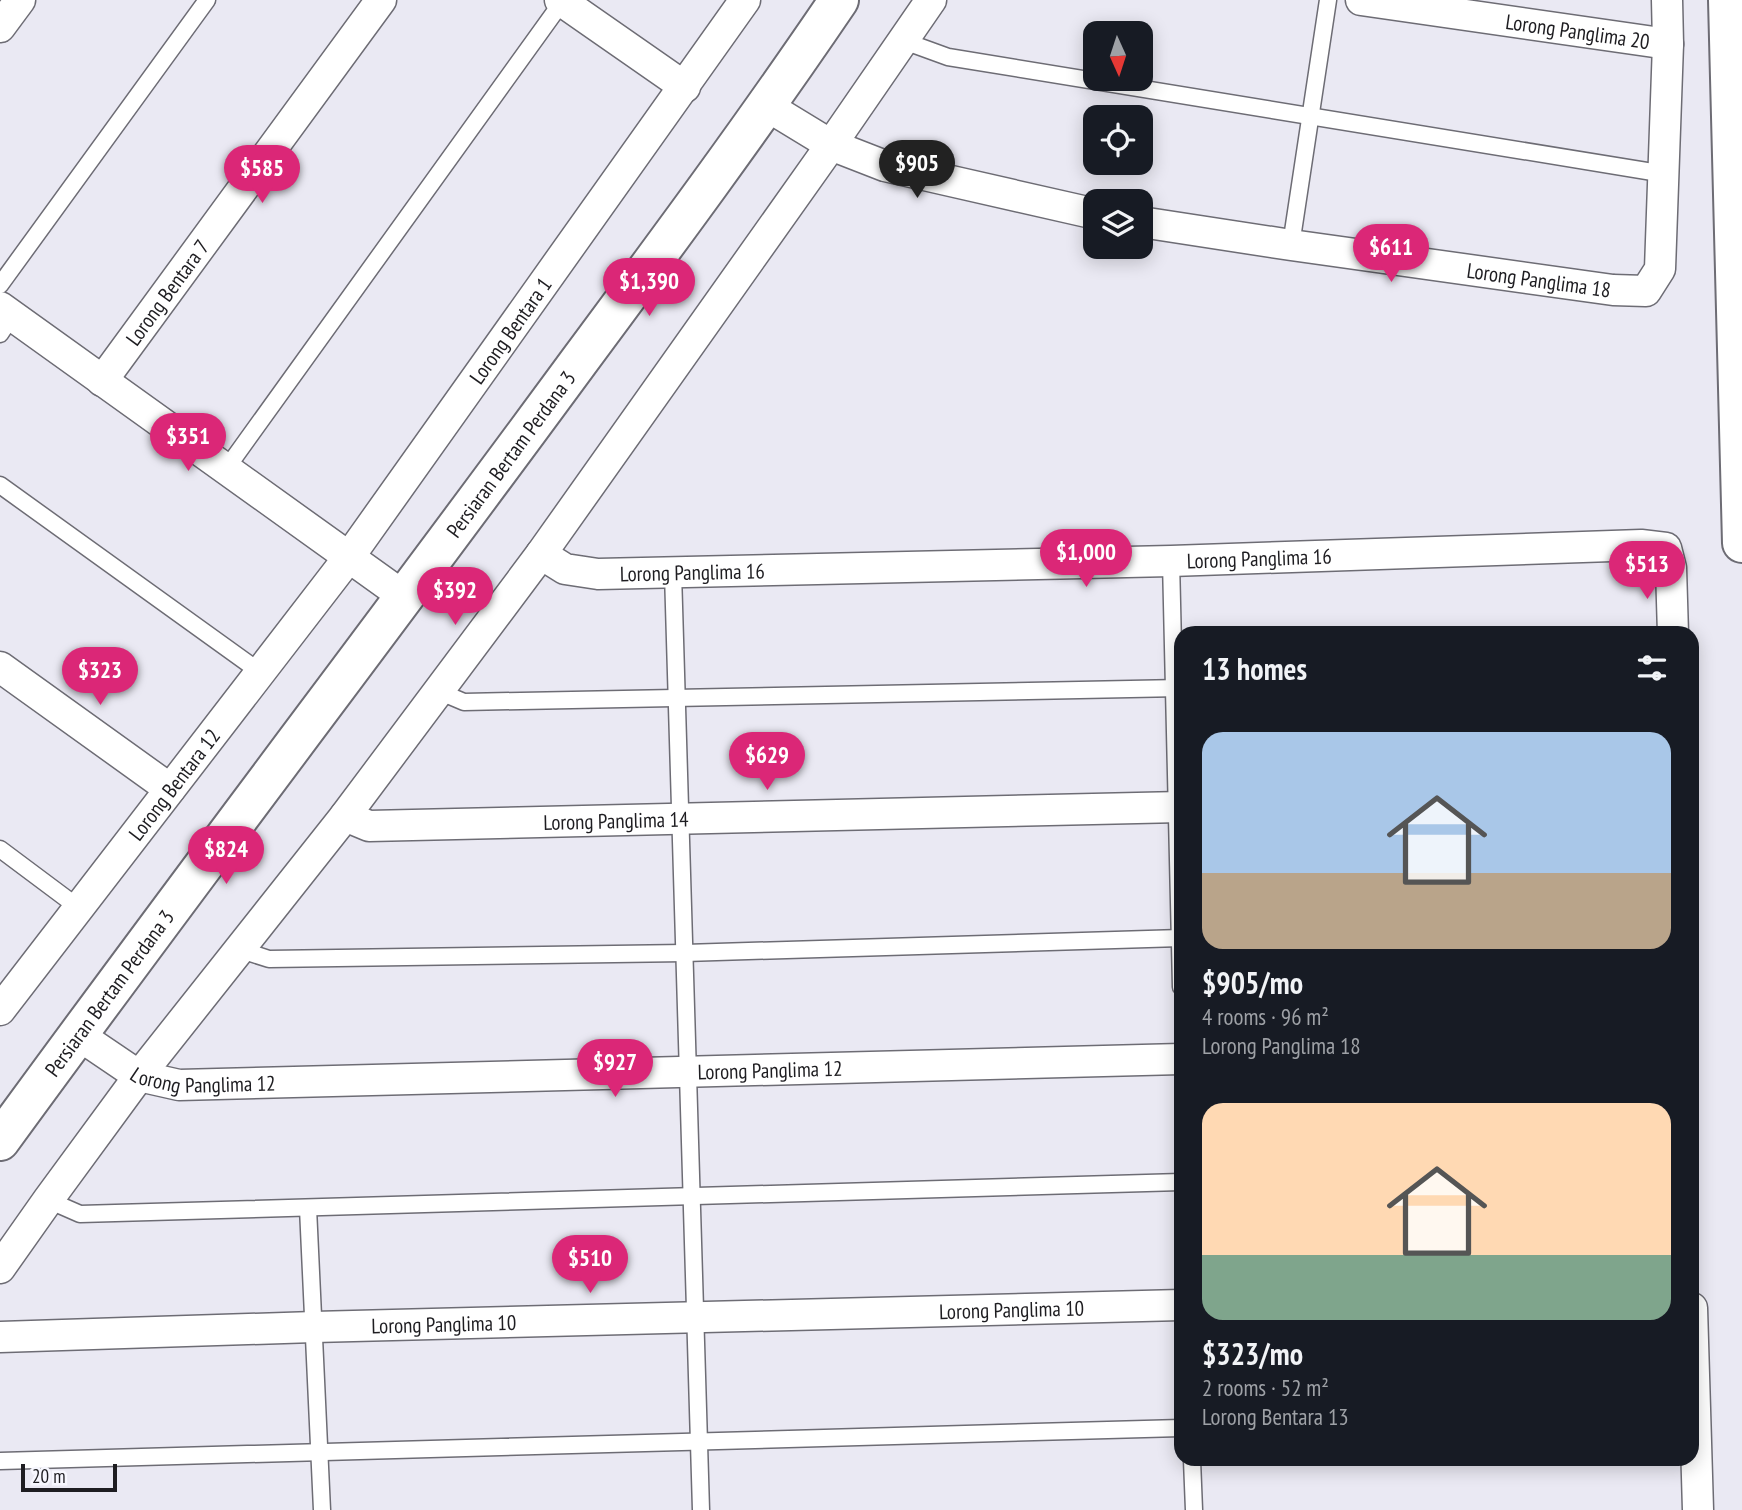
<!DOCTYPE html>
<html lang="en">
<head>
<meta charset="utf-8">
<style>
	:root { --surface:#171b24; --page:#242831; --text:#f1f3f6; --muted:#9ea1a6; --accent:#db2777 }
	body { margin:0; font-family:"PT Sans Narrow",sans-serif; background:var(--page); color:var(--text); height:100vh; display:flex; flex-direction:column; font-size:26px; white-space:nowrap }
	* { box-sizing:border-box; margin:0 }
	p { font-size:23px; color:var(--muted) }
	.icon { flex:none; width:38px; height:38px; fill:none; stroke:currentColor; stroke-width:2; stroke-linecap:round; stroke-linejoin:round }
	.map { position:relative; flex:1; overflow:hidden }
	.details { position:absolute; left:1174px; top:626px; width:525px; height:840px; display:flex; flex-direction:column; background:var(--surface); border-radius:21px; box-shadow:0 4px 18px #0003 }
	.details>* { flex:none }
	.needle { width:46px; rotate:177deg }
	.fabs { position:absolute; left:1083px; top:21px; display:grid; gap:14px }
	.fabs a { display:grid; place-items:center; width:70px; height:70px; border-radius:14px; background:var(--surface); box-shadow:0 4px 18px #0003; font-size:35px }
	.scale { position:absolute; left:21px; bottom:18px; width:96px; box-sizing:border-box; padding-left:7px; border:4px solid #1e1d21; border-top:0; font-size:19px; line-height:24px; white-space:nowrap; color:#1e1d21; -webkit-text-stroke:5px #f7f7fe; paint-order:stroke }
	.price { position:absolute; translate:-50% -60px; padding:0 16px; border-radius:24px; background:var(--accent); color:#fff; font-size:23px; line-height:46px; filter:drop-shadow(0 2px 4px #0008) }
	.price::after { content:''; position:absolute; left:50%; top:42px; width:21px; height:16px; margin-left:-10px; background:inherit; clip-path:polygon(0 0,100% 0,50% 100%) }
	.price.on { background:#222; color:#fff }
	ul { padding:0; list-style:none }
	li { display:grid; align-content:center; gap:14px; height:371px; padding:0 28px }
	li span { display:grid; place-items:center; height:217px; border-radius:21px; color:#555 }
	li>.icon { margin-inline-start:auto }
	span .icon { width:126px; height:126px; fill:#fffc; stroke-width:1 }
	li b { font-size:30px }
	h2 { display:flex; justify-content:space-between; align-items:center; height:84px; padding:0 28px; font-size:30px }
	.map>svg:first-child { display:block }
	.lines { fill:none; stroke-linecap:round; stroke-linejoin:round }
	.lane-casing { stroke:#6d6c74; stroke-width:19 }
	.street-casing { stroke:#6d6c74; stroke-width:33 }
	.secondary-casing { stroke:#6d6c74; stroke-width:42 }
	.lane { stroke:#fff; stroke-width:16 }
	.street { stroke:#fff; stroke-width:30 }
	.secondary { stroke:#fff; stroke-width:38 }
	.labels { text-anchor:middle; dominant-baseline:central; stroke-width:6; stroke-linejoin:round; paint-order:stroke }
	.street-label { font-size:21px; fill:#1e1d21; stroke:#f7f7fe }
</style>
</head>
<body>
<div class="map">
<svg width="1742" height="1510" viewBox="0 0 1742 1510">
	<rect width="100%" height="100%" fill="#eae9f3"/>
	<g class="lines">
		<defs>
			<g id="lane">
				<polyline points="904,41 948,57 1665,174"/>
				<polyline points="1291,245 1328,0"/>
				<polyline points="0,285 207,0"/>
				<polyline points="0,334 12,316"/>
				<polyline points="226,469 562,2"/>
				<polyline points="0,485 260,672"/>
				<polyline points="1171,561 1181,987"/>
				<polyline points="673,573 701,1510"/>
				<polyline points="438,691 464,702 1181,688"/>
				<polyline points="0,849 79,908"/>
				<polyline points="241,950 269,959 685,953 1181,938"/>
				<polyline points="48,1200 80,1214 1181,1182"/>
				<polyline points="308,1208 322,1510"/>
				<polyline points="1192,1460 1194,1510"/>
				<polyline points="0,1461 1181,1428"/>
			</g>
			<g id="street">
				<polyline points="560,0 685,87"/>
				<path id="s1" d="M 1361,0 L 1668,44"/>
				<polyline points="0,27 20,0"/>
				<polyline points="767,106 831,145 885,166 1096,214"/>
				<path id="s2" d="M 1141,222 L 1291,245 L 1613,290 L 1646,291 L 1660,269 L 1668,44 L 1667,0"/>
				<polyline points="0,307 406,598"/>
				<path id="s3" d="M 102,381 L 381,0"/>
				<path id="s4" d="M 541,554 L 565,569 L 598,574 L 1171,561 L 1641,545 L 1666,548 L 1671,568 L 1673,634"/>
				<polyline points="0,667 170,789"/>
				<path id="s5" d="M 345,816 L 369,826 L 1181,807"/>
				<path id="s6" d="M 0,1010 L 349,557 L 745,0"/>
				<path id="s7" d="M 77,1034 L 139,1076 L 179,1085 L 1181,1059"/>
				<polyline points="0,1268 48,1200 139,1076 345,816 541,554 831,145 931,0"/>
				<polyline points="1692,1308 1698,1510"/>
				<path id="s8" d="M 0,1337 L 314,1327 L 1181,1305"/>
			</g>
			<g id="secondary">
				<polyline points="1728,0 1742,543"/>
				<path id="s9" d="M 0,1141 C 190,880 386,624 577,364 C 666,244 755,124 839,0"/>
			</g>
		</defs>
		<use href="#lane" class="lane-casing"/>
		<use href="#street" class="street-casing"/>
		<use href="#secondary" class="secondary-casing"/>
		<use href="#lane" class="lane"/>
		<use href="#street" class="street"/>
		<use href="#secondary" class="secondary"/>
	</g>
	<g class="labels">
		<g class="street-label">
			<text stroke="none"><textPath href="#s1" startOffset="219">Lorong Panglima 20</textPath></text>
			<text stroke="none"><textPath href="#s2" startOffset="402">Lorong Panglima 18</textPath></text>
			<text stroke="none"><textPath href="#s3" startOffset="110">Lorong Bentara 7</textPath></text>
			<text stroke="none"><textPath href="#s6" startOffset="850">Lorong Bentara 1</textPath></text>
			<text stroke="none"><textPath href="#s9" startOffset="856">Persiaran Bertam Perdana 3</textPath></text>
			<text stroke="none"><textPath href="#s4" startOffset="723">Lorong Panglima 16</textPath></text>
			<text stroke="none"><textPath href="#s4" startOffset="156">Lorong Panglima 16</textPath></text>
			<text stroke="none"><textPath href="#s6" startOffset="285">Lorong Bentara 12</textPath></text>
			<text stroke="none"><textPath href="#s5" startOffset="273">Lorong Panglima 14</textPath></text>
			<text stroke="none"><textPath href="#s9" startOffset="184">Persiaran Bertam Perdana 3</textPath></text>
			<text stroke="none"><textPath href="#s7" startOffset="707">Lorong Panglima 12</textPath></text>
			<text stroke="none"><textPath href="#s7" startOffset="140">Lorong Panglima 12</textPath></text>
			<text stroke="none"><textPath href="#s8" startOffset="1012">Lorong Panglima 10</textPath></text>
			<text stroke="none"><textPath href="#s8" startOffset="444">Lorong Panglima 10</textPath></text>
		</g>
	</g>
</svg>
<div class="fabs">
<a><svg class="needle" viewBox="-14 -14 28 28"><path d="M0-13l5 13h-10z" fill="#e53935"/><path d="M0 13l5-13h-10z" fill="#9ea1a6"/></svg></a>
<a><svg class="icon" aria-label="locate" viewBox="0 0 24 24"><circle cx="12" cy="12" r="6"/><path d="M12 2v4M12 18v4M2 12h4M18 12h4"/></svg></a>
<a><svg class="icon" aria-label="layers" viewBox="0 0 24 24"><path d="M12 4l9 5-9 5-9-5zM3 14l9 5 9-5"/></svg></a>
</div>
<div class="scale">20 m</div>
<b class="price on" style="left:917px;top:200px">$905</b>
<b class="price" style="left:262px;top:205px">$585</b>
<b class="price" style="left:1391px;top:284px">$611</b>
<b class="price" style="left:649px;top:318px">$1,390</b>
<b class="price" style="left:188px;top:473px">$351</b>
<b class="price" style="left:1086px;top:589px">$1,000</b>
<b class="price" style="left:1647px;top:601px">$513</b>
<b class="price" style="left:455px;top:627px">$392</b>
<b class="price" style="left:100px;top:707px">$323</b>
<b class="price" style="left:767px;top:792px">$629</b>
<b class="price" style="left:226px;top:886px">$824</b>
<b class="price" style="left:615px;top:1099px">$927</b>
<b class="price" style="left:590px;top:1295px">$510</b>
<section class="details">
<h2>13 homes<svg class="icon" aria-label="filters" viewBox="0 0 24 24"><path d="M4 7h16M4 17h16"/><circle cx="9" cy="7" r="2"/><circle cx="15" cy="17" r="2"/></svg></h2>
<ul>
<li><span style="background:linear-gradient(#a9c7e8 65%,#b9a48a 0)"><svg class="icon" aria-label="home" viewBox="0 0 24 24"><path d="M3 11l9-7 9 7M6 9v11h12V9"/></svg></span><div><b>$905/mo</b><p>4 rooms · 96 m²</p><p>Lorong Panglima 18</p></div></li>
<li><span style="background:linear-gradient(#ffd9b3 70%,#7fa58c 0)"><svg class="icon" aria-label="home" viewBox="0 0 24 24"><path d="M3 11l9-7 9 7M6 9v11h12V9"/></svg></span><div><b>$323/mo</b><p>2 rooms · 52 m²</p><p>Lorong Bentara 13</p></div></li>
</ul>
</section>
</div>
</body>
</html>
